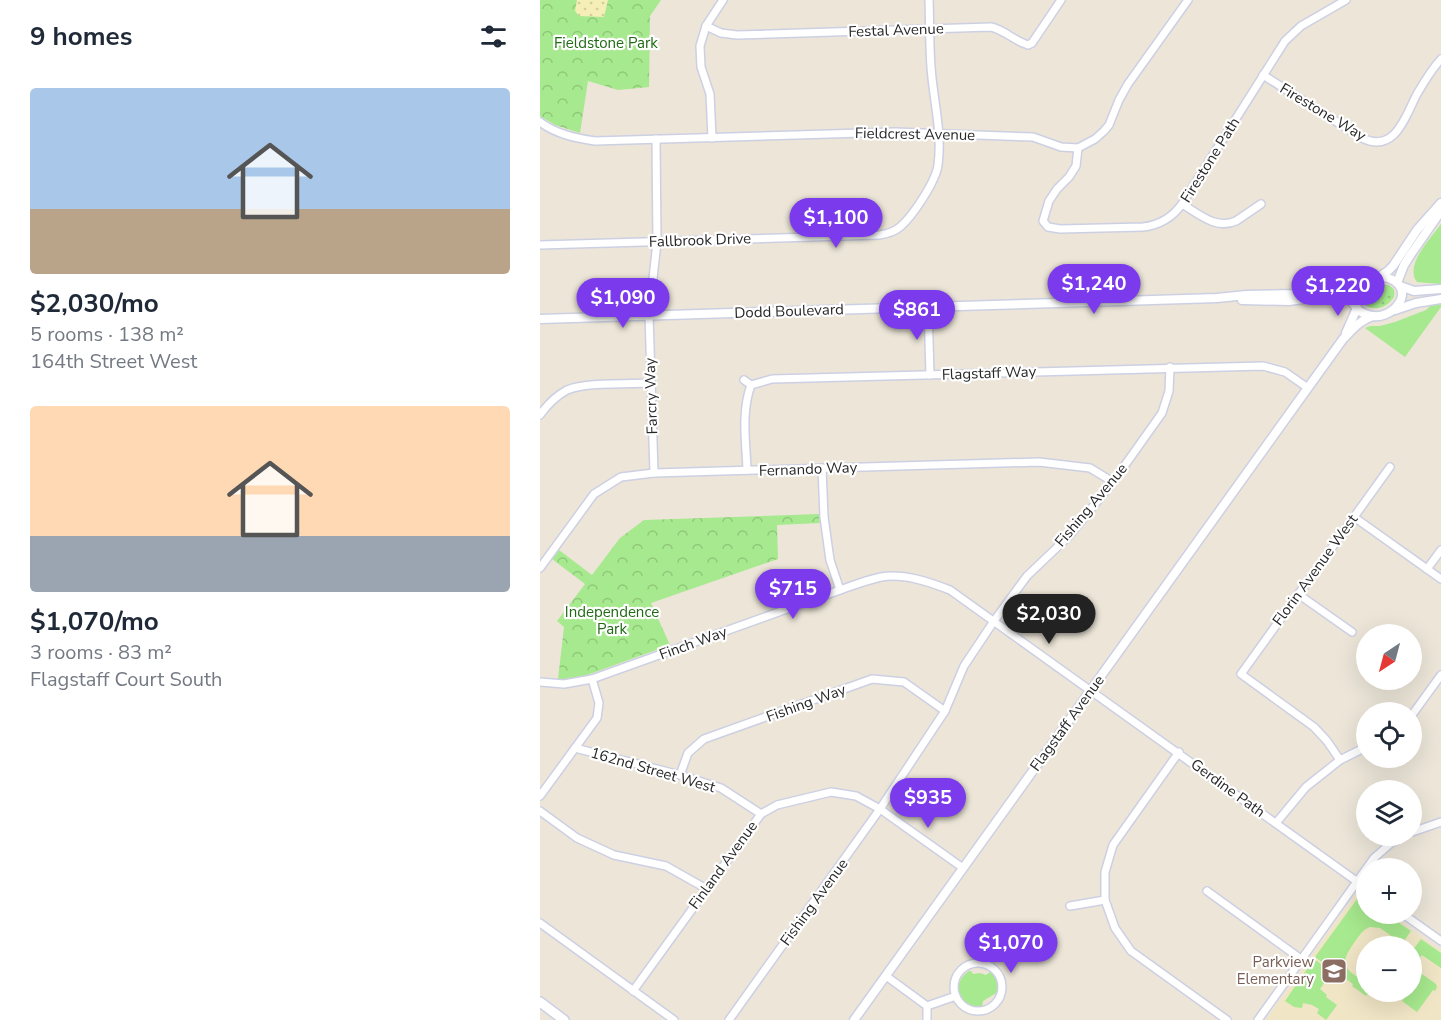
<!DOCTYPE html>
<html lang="en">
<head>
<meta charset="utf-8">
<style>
	:root { --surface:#fff; --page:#f6f6f7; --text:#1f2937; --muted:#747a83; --accent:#7c3aed }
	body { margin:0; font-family:"Nunito Sans",sans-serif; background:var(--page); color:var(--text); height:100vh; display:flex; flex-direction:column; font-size:22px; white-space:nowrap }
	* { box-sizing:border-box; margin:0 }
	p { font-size:20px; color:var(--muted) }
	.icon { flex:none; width:33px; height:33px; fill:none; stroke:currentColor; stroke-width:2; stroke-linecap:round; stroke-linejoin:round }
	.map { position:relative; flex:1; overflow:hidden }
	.side { display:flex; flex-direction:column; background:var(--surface); width:540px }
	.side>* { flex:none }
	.needle { width:39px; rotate:216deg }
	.controls { position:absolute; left:816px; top:624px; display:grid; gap:12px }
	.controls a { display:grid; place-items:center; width:66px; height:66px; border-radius:50%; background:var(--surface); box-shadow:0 6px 24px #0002; font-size:30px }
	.price { position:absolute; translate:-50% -51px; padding:0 14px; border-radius:21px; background:var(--accent); color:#fff; font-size:20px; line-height:39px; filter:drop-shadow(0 2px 3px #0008) }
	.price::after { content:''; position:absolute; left:50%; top:36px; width:18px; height:14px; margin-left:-9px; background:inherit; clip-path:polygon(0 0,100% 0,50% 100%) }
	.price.selected { background:#222; color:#fff }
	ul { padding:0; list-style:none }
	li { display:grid; align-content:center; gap:12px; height:318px; padding:0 30px }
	li span { display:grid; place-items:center; height:186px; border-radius:6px; color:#555 }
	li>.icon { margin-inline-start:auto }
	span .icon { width:108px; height:108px; fill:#fffc; stroke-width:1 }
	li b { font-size:26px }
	h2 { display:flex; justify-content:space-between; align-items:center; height:72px; padding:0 30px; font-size:26px }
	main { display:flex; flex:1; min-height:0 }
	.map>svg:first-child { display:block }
	.education { fill:#f0e5c5; fill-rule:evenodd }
	.grass { fill:#a7e98e }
	.forest { fill:url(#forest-crowns) }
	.sand { fill:url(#sand-dots) }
	.garden { fill:url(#garden-dots) }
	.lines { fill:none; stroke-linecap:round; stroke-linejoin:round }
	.minor-casing { stroke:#cdd0e3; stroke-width:10 }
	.tertiary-casing { stroke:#cdd0e3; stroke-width:11 }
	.secondary-casing { stroke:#cdd0e3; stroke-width:12 }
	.minor { stroke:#fff; stroke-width:7 }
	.tertiary { stroke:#fff; stroke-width:8 }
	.secondary { stroke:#fff; stroke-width:9 }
	.labels { text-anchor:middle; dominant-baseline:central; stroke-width:4.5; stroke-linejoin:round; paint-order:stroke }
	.street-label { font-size:15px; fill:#282828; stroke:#fff }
	.park-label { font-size:15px; fill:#1f6a13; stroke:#fff }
	.education-label { font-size:15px; fill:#785e54; stroke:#fff; text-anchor:end }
</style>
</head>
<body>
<main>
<section class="side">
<h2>9 homes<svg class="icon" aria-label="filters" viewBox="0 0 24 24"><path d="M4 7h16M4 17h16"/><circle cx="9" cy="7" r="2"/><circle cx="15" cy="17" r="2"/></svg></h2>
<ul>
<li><span style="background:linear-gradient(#a9c7e8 65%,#b9a48a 0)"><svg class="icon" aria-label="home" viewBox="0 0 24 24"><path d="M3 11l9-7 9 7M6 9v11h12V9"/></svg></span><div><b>$2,030/mo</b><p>5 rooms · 138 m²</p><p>164th Street West</p></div></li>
<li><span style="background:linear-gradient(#ffd9b3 70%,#9aa5b1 0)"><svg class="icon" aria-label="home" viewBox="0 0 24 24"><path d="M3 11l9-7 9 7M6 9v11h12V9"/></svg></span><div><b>$1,070/mo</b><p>3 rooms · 83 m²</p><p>Flagstaff Court South</p></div></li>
</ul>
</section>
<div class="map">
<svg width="901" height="1020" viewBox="0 0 901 1020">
	<defs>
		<pattern id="forest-crowns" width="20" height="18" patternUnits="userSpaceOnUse" patternTransform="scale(1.5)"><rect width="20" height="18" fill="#a7e98e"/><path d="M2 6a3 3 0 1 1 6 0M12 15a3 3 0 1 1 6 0" fill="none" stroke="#90c87a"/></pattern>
		<pattern id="sand-dots" width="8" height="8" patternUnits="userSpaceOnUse" patternTransform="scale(1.5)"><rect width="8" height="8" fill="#f5efb7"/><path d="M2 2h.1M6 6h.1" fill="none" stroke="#d2cd9d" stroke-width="1.8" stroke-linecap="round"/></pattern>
		<pattern id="garden-dots" width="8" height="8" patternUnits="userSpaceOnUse" patternTransform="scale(1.5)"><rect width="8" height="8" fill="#a7e98e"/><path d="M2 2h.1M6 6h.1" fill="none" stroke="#90c87a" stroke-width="1.8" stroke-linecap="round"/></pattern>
	</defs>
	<rect width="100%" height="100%" fill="#ece5d8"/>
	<path class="education" d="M 817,893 L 826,898 L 826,914 L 848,914 L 901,951 L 901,1020 L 726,1020 ZM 826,946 L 872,946 L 872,992 L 826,992 Z"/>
	<g class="grass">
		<path d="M 901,224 L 901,284 L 877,282 C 864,265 891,238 901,224 Z"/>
		<polygon points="901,304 901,307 865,357 825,328 830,326 840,326 855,322 886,310 890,306"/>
		<path d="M 820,895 L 826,899 L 826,914 L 846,914 L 871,931 L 864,941 L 860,942 L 840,928 L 830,927 C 822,930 819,936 814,943 C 797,966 806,969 826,983 L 826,992 L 829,992 L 826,996 L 812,986 L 813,984 L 775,957 Z"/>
		<polygon points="881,939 901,953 901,968 882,955 879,959 873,955 872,951"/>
		<polygon points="774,959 792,972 780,989 787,995 786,997 797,1005 786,1020 777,1013 779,1009 772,1005 763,1003 762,1008 754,1007 745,1001"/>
		<path d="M 429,971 L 431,971 L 433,974 L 440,973 L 446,975 L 450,972 C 457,977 459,984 458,992 L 443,1001 L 442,1007 C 420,1009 409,984 429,971 Z"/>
		<polygon points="882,974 896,984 897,987 895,991 893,990 877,1012 862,1001 869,992 872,992 872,988 876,982 878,984 880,981 876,978 879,975"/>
	</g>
	<g class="forest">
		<polygon points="0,0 121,0 110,16 109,87 78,90 48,81 40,133 15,125 0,116"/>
		<polygon points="279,514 280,523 237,525 238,559 111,603 130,645 36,679 18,679 24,627 17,621 45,584 12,559 19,550 52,575 80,538 104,520"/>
	</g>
	<polygon class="sand" points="37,0 68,0 64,17 39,16 35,11"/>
	<path class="garden" d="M 842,284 C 850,285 856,287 854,297 C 846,308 836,312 823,304 C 819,291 830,286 842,284 Z"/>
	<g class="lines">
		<defs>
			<g id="minor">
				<path d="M 166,26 L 181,33 L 197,35 L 451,27 C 465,30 474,41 488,45 L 492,43 L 521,0"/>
				<path d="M 723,75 L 822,138 C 855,154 865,117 877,94 C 884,82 891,70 901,59"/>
				<path d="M 0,122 C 16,134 35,138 55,141 L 355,132 L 493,137 L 521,147 L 538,148 L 555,139 L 564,131 L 569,125 L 579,100 L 588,84 L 648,0"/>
				<polyline points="172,138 170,94 161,67 160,46 166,26 183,0"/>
				<path d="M 538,148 L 536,166 L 529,177 L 517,189 L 509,201 L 503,221 L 508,227 L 520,229 L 603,227 C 620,225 632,218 642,204 L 745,41 L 761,26 L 806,0"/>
				<path d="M 642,204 C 659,214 676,230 696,221 L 721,204"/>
				<path d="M 0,245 L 339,235 C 347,234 354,232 360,227 C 373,216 396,181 398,165 C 402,136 395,106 392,78 C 389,52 390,26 389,0"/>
				<polyline points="388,307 390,375"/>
				<polyline points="204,380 211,385"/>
				<path d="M 0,415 C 7,405 16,396 27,390 C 45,382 90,384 111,383"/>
				<polyline points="282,468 284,517 290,560 300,590"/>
				<path d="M 207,470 C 206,442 201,412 211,385 L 232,379 L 723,366 L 745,372 L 768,388"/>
				<polyline points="114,473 109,315 117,242 116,139"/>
				<polyline points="814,517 901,579"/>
				<polyline points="0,568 54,494 81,477 114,473 499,462 550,468 573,482"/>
				<polyline points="887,569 901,550"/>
				<polyline points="758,594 812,632"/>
				<path d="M 0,682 L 24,684 L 52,679 L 300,590 C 314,585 327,580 341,577 C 364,573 389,582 410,590 L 826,888"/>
				<polyline points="872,715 901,675"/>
				<polyline points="35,748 140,775 181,788 221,814"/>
				<polyline points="639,752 573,845 565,872 565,900 575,928 591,951 687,1020"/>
				<polyline points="800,760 787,741 774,727 701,674 850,467"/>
				<polyline points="140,775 148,753 164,739 332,679 364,682 405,711"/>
				<polyline points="0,796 57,718 59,703 52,679"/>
				<polyline points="0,811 37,838 74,855 126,866 165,888"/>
				<polyline points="736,823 766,787 800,760 826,747"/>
				<polyline points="872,832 901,822"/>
				<polyline points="667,891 761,959"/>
				<polyline points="530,906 565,900"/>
				<polyline points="863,914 901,941"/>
				<polyline points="0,923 134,1020"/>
				<circle cx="438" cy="987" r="24"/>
				<polyline points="346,976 387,1006 387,1020"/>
				<polyline points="93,991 221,814 237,805 291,792 316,796 340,809 423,868"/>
				<polyline points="387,1006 416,996"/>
				<polyline points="189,1020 340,809 405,711 424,666 454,621 487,576 529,536 573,482 622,413 629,391 630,367"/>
				<polyline points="718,1020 834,858 851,843 865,836"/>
			</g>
			<g id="tertiary">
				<polyline points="839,277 848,271 853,266 877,230 901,203"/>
				<path d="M 845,277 C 882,287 851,326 825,314 C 799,302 823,277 845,277 Z"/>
				<polyline points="857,283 864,265 871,254 901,211"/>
				<polyline points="860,286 874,291 901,289"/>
				<polyline points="702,300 749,301 791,295 800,295 806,297 816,306"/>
				<polyline points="855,310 876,303 901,299"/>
				<polyline points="0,319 677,298 706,295 755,294 829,280"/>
				<polyline points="806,333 817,308"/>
				<path d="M 314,1020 L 803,339 C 813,329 820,320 833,316"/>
			</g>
			<polyline id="secondary" points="0,1002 24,1020"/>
		</defs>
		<use href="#minor" class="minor-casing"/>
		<use href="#tertiary" class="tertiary-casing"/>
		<use href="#secondary" class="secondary-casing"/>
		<use href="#minor" class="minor"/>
		<use href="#tertiary" class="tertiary"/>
		<use href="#secondary" class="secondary"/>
	</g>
	<defs>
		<symbol id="school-square" viewBox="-11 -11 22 22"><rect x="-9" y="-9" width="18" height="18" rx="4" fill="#8d6e63" stroke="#fff"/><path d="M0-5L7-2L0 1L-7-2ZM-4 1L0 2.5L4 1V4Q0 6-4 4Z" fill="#fff"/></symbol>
	</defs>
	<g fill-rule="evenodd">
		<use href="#school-square" x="779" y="956" width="30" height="30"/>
	</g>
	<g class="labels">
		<g class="street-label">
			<text transform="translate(356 30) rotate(-2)">Festal Avenue</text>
			<text transform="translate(783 112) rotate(31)">Firestone Way</text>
			<text transform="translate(375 134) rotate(1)">Fieldcrest Avenue</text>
			<text transform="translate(670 160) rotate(-58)">Firestone Path</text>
			<text transform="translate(160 240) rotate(-2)">Fallbrook Drive</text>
			<text transform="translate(249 311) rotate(-2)">Dodd Boulevard</text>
			<text transform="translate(449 373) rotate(-2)">Flagstaff Way</text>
			<text transform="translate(111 396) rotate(-92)">Farcry Way</text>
			<text transform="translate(268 469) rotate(-2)">Fernando Way</text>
			<text transform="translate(551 505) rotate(-50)">Fishing Avenue</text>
			<text transform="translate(775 570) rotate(-54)">Florin Avenue West</text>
			<text transform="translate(153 643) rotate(-20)">Finch Way</text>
			<text transform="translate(266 703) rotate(-20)">Fishing Way</text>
			<text transform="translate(527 723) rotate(-54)">Flagstaff Avenue</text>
			<text transform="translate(113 770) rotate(16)">162nd Street West</text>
			<text transform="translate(688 788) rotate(36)">Gerdine Path</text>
			<text transform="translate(183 865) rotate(-54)">Finland Avenue</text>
			<text transform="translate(274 902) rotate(-54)">Fishing Avenue</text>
		</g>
		<g class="park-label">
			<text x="66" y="43">Fieldstone Park</text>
			<text x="72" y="612">Independence<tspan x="72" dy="17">Park</tspan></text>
		</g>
		<g class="education-label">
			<text x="774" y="962">Parkview<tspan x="774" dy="17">Elementary</tspan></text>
		</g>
	</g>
</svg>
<div class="controls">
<a><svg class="needle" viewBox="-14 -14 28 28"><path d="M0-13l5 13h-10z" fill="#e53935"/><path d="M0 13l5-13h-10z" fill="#747a83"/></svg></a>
<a><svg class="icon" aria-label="locate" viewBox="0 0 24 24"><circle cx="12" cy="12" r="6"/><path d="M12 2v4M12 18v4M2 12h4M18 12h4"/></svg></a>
<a><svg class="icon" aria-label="layers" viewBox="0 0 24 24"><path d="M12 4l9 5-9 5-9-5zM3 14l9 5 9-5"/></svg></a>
<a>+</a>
<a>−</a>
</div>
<b class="price" style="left:296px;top:249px">$1,100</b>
<b class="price" style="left:554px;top:315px">$1,240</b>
<b class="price" style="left:798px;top:317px">$1,220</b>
<b class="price" style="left:83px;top:329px">$1,090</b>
<b class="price" style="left:377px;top:341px">$861</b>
<b class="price" style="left:253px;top:620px">$715</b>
<b class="price selected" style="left:509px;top:645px">$2,030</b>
<b class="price" style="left:388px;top:829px">$935</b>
<b class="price" style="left:471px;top:974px">$1,070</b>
</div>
</main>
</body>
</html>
